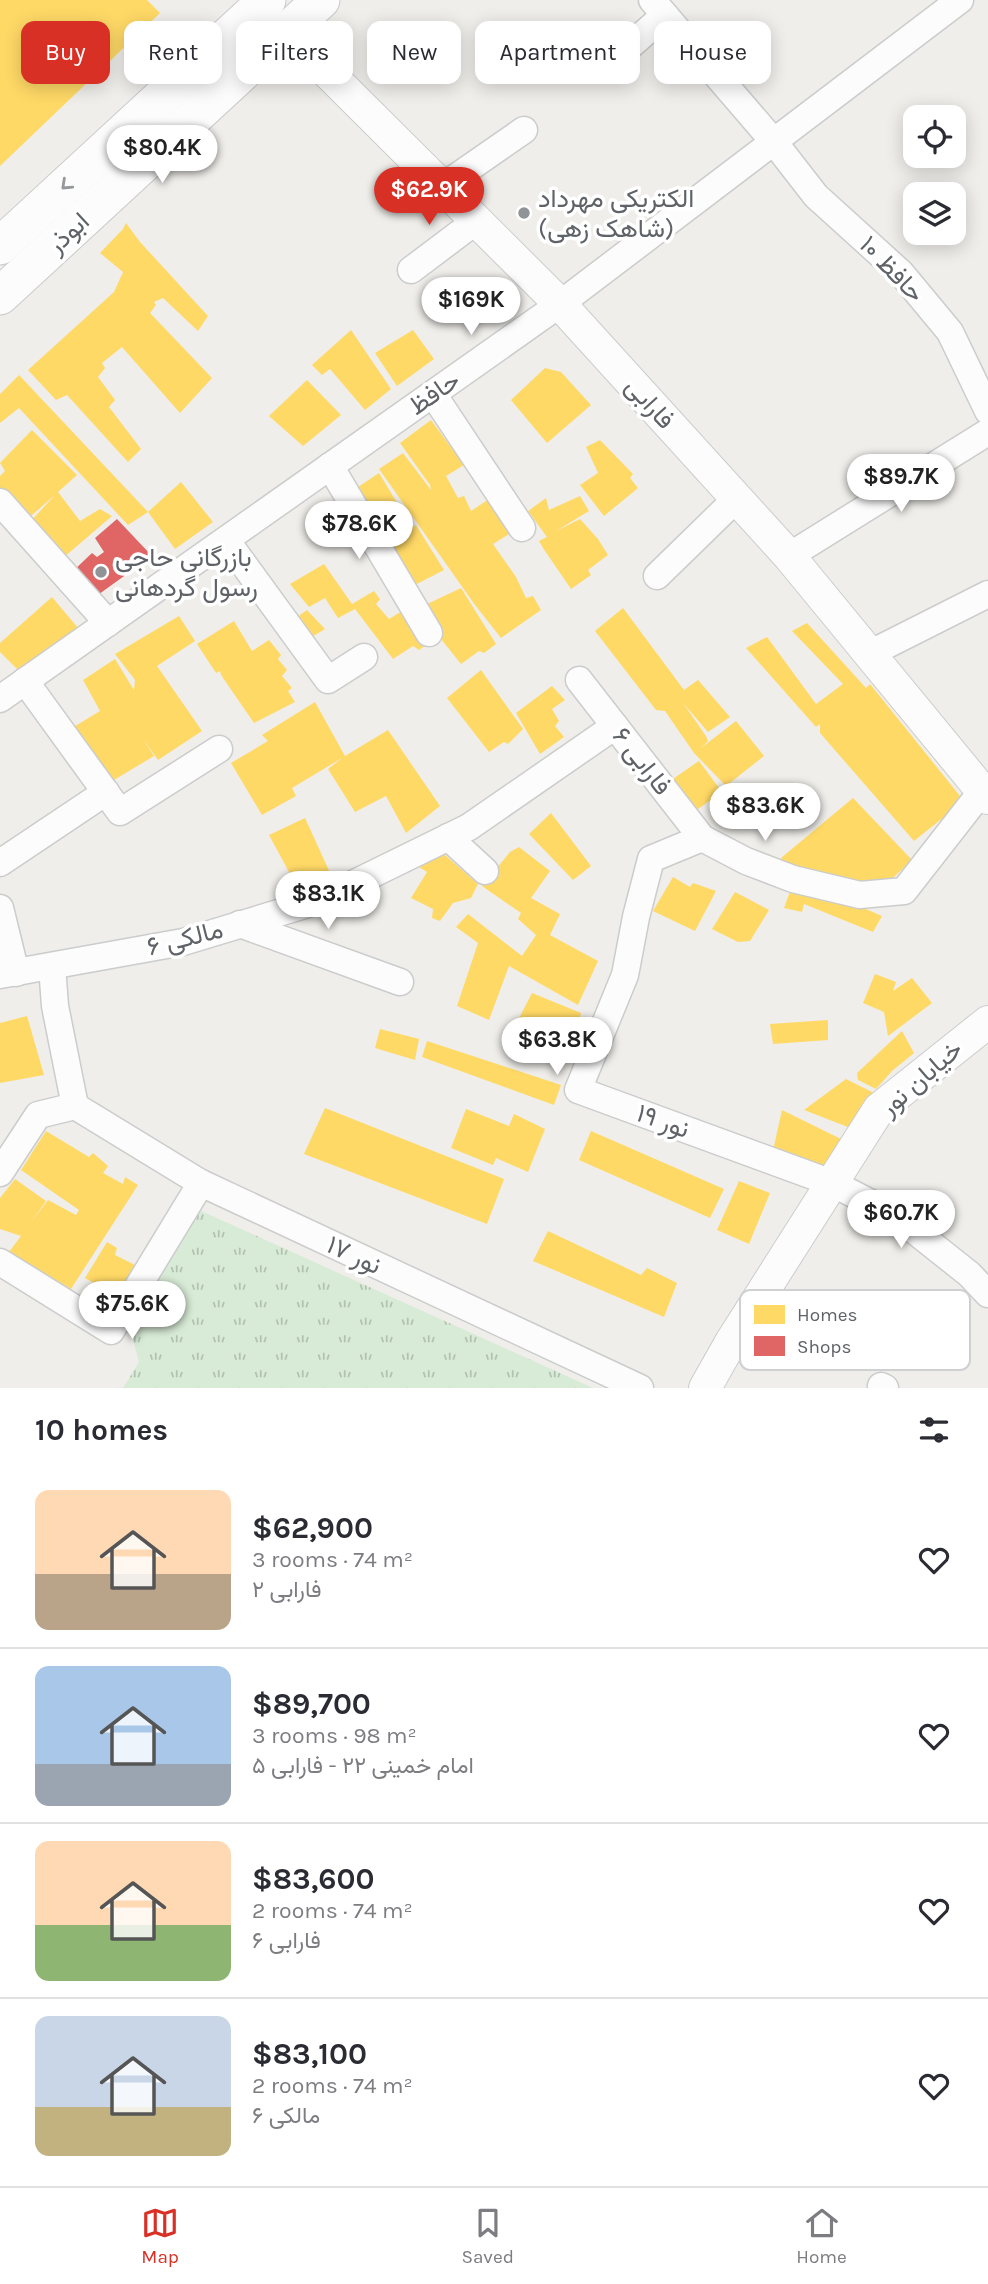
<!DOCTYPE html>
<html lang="en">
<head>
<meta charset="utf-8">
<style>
	:root { --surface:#fff; --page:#f2f2f3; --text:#2b2b33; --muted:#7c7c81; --line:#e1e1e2; --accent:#d93025 }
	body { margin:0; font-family:Karla,Vazirmatn,sans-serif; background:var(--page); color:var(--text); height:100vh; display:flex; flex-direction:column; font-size:26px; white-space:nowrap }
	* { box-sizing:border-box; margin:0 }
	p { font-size:23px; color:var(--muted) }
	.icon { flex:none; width:38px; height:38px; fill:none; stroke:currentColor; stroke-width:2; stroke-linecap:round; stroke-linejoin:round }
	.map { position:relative; height:1388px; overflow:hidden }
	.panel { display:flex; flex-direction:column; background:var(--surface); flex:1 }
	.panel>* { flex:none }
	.hud { position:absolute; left:21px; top:21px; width:947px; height:63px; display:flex; gap:14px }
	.controls { position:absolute; left:903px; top:105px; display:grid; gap:14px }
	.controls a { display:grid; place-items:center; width:63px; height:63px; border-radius:14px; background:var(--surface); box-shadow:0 4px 18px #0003; font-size:35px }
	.price { position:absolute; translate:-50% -60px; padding:0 16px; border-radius:24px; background:#fff; color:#222; font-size:23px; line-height:46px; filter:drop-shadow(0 2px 4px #0008) }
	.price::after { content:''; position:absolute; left:50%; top:42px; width:21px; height:16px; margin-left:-10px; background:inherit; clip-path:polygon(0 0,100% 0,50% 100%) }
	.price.on { background:var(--accent); color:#fff }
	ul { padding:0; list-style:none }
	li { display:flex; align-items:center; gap:21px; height:175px; padding:0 35px }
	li+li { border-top:2px solid var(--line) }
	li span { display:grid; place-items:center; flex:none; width:196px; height:140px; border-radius:14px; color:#555 }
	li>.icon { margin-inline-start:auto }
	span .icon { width:84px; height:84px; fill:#fffc; stroke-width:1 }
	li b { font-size:30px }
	h2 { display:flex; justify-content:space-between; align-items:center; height:84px; padding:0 35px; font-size:30px }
	.pill { padding:0 24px; border-radius:14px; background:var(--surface); box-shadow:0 4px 18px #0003; font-size:24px; line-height:63px }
	.pill.on { background:var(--accent); color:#fff }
	.dock { display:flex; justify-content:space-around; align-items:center; height:98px; border-top:2px solid var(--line); background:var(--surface); font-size:19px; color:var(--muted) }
	.dock a { display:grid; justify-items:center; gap:4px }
	.dock .on { color:var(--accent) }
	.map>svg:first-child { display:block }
	.park { fill:url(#park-tufts) }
	.homes { fill:#ffd966 }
	.shops { fill:#e06666 }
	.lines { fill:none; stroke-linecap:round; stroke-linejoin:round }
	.minor-casing { stroke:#cbcccc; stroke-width:29 }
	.tertiary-casing { stroke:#cbcccc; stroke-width:34 }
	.secondary-casing { stroke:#cacacb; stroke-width:39 }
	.minor { stroke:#fdfcfc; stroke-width:26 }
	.tertiary { stroke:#fdfcfc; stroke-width:32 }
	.secondary { stroke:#fdfcfc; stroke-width:37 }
	.oneway { stroke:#96999c }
	.poi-dot { fill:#919496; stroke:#fff; stroke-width:2.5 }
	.labels { text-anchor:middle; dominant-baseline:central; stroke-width:7; stroke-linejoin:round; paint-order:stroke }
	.poi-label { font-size:26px; fill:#5f6368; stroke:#fff; text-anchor:start }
	.street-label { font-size:26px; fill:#5f6368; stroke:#fff }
	.key { fill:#fff; stroke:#cfd0d2; stroke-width:2 }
	.key-label { font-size:19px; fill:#5f6368 }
</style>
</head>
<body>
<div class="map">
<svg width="988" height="1388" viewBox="0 0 988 1388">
	<defs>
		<pattern id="park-tufts" width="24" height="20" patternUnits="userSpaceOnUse" patternTransform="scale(1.75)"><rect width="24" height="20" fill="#d8ebd6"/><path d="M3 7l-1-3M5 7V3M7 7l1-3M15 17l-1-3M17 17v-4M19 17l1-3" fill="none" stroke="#b2c2b1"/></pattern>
	</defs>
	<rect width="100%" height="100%" fill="#efeeea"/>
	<polygon class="park" points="188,1205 593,1388 123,1388 139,1362 131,1333 111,1331"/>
	<g class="homes">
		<polygon points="0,0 147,0 160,13 0,166"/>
		<polygon points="126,223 140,242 208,316 198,331 163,298 154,302 156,305 150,313 212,378 180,413 122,347 102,363 105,368 98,377 115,400 109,407 141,449 128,462 67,395 56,400 28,370 114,292 123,272 100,253 123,229"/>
		<polygon points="351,330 391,389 365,410 330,369 322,375 312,365"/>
		<polygon points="413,330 434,359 397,386 375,353"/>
		<polygon points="545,368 561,372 591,405 547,443 511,400"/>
		<polygon points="19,375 148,512 128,525 19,408 0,423 0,394"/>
		<polygon points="307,380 341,415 303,446 269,416"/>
		<polygon points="431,420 464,465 446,476 458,498 464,496 471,511 489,499 511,533 493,544 516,577 526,598 533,596 541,610 501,638 475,605 379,469 403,453 431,490 430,485 400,443"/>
		<polygon points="32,430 77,475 58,492 80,521 100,509 112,516 63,558 29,523 55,495 24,522 0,496 0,476 5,471 0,463"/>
		<polygon points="600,440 633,474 630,478 638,488 604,516 580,485 598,473 586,447"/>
		<polygon points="379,473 399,506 367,525 349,493"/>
		<polygon points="181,482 213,522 175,549 148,512"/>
		<polygon points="580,496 589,511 556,531 580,519 598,539 608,555 588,570 591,575 571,589 543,548 539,541 547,537 528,511 546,498 549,510"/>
		<polygon points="416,525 444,570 411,587 382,546"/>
		<polygon points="324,564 352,604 374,591 380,599 376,604 389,619 404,610 429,643 419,650 413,646 393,659 355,609 338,618 325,598 309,607 290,584"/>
		<polygon points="461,588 496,644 484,653 479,651 461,664 425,619 423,606"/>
		<polygon points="52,597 78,628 19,671 0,652 0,643"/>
		<polygon points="623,608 684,690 698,680 730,717 708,732 683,703 706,736 708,741 701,748 736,721 764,756 726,786 694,753 665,711 656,710 595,631"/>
		<polygon points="307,610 325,629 305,641 290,622"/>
		<polygon points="179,616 195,641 157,666 202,731 158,760 143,739 154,756 109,783 67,731 100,711 83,680 115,659 134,690 135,680 115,654"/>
		<polygon points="234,621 252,651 269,640 281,655 278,659 287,670 282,676 292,688 288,691 295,702 254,723 221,675 220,671 216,673 197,644"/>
		<polygon points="807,623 866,688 870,684 964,801 914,841 820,733 820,724 816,727 746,648 767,637 816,704 843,684 792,631"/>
		<polygon points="481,670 523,729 508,744 504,742 489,752 447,698"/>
		<polygon points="552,686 565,700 552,709 559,721 555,726 564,737 540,754 516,713"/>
		<polygon points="315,702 345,756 388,730 440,806 406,833 386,796 355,812 328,769 342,758 292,788 296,796 262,815 231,763 268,741 262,735"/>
		<polygon points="699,761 722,792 691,814 667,783"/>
		<polygon points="853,798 912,860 880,890 786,867 781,858"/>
		<polygon points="551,813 591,866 573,880 529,834"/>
		<polygon points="305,818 336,886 303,898 269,835"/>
		<polygon points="519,847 550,871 531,898 560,914 550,935 598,961 578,1005 509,966 489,1020 457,1006 478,943 456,927 468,914 522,956 536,935 518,919 521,913 482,886 510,852"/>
		<polygon points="438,849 478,884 471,898 453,903 440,921 432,918 433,909 411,898 427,872 419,867"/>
		<polygon points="673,877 690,887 693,883 716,891 695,931 653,911"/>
		<polygon points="792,886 822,890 882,916 873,932 804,904 802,912 784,908"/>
		<polygon points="735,892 769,910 750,941 738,942 712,929"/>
		<polygon points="875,974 896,982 893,991 912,978 932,1003 888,1036 884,1012 863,1003"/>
		<polygon points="532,993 581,1013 569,1060 512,1032"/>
		<polygon points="27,1016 44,1075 0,1083 0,1023"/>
		<polygon points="828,1020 828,1040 773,1044 770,1024"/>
		<polygon points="380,1029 419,1039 415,1060 375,1048"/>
		<polygon points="902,1031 914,1053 892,1071 876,1089 858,1080 857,1073"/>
		<polygon points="427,1041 561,1085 554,1105 422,1057"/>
		<polygon points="846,1079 874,1093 853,1129 804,1110"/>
		<polygon points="325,1108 504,1179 487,1224 304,1154"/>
		<polygon points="466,1109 509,1126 514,1114 545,1129 528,1172 496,1158 493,1165 451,1148"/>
		<polygon points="782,1110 845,1141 821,1179 772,1155"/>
		<polygon points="46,1131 89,1157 93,1153 108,1166 103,1173 123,1184 125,1177 138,1185 71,1289 9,1252 21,1236 0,1229 0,1198 15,1179 46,1201 31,1222 48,1200 76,1215 79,1210 21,1170"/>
		<polygon points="591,1131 724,1189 710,1218 579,1160"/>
		<polygon points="739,1181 770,1193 749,1244 717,1230"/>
		<polygon points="548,1231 641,1275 647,1268 677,1283 664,1317 533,1261"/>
		<polygon points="107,1242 117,1248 115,1255 137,1266 117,1296 85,1278"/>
	</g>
	<polygon class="shops" points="117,519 152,556 95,597 72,572 92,553 97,557 104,552 95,538"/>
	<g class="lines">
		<defs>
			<g id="minor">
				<polyline points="652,0 774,142 816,196 901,273 950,332 988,411"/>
				<polyline points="607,66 665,15"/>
				<polyline points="442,187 524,130"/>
				<polyline points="411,270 476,221"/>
				<polyline points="433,394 522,528"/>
				<polyline points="330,466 429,633"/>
				<polyline points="0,502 108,623"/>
				<polyline points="226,540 328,680 364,657"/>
				<polyline points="789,556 988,432"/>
				<polyline points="657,576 737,498"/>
				<polyline points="871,653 988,594"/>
				<polyline points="579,680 702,838 746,861 793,879 860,895 904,891 982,791"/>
				<polyline points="25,681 120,812 219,749"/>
				<polyline points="0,699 560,304 960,0"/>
				<polyline points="448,837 485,871"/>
				<polyline points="702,838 651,859 636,917 625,975 578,1090 832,1183 896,1216 969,1274 988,1294"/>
				<polyline points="0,863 106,792"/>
				<polyline points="0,908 16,973"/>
				<polyline points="240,924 400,982"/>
				<polyline points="0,975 183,942 318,901 469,827 615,726"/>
				<polyline points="75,1106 201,1183 640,1388"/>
				<polyline points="0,1173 38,1115 75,1106 55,1006 52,966"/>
				<polyline points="0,1262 111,1331 201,1183"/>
				<polyline points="881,1386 885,1388"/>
			</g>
			<g id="tertiary">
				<polyline points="286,31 560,304 789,556 988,798"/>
				<polyline points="705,1388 731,1342 879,1109 988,1022"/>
			</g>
			<g id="secondary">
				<polyline points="0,246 267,0"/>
				<polyline points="0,296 321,0"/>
			</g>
		</defs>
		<use href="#minor" class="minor-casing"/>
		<use href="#tertiary" class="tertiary-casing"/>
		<use href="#secondary" class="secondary-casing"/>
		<use href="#minor" class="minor"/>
		<use href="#tertiary" class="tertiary"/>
		<use href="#secondary" class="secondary"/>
	</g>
	<defs><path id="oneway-chevron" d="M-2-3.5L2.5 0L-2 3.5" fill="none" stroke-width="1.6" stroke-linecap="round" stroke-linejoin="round" transform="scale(1.75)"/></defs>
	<use class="oneway" href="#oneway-chevron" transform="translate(66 185) rotate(137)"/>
	<g class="poi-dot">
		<circle cx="524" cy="213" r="7"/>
		<circle cx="101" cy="572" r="7"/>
	</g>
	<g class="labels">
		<g class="poi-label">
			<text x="538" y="198">الکتریکی مهرداد<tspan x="538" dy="30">(شاهک زهی)</tspan></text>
			<text x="115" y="557">بازرگانی حاجی<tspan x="115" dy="30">رسول گردهانی</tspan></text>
		</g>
		<g class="street-label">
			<text transform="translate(68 233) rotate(-43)">ابوذر</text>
			<text transform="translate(892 269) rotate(46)">حافظ ۱۰</text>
			<text transform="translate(434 393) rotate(-35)">حافظ</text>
			<text transform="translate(650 403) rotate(48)">فارابی</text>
			<text transform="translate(642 761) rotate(52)">فارابی ۶</text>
			<text transform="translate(185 938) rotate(-14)">مالکی ۶</text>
			<text transform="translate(921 1078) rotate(-41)">خیابان نور</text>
			<text transform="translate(663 1121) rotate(20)">نور ۱۹</text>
			<text transform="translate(354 1255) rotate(25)">نور ۱۷</text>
		</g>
	</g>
	<rect x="740" y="1290" width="230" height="80" rx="10" class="key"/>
	<rect x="754" y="1305" width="31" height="19" fill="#ffd966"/>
	<rect x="754" y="1336" width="31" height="20" fill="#e06666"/>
	<g class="key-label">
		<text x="797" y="1321">Homes</text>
		<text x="797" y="1353">Shops</text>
	</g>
</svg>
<div class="controls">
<a><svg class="icon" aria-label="locate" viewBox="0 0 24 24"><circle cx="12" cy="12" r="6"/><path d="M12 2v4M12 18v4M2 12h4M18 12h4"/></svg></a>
<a><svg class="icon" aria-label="layers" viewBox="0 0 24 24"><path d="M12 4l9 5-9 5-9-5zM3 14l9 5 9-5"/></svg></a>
</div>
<b class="price" style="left:162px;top:185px">$80.4K</b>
<b class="price on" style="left:429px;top:227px">$62.9K</b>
<b class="price" style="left:471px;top:337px">$169K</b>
<b class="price" style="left:901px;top:514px">$89.7K</b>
<b class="price" style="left:359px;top:561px">$78.6K</b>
<b class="price" style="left:765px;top:843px">$83.6K</b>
<b class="price" style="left:328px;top:931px">$83.1K</b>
<b class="price" style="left:557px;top:1077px">$63.8K</b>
<b class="price" style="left:901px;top:1250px">$60.7K</b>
<b class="price" style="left:132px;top:1341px">$75.6K</b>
<div class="hud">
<a class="pill on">Buy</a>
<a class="pill">Rent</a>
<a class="pill">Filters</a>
<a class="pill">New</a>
<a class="pill">Apartment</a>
<a class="pill">House</a>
</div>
</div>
<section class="panel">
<h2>10 homes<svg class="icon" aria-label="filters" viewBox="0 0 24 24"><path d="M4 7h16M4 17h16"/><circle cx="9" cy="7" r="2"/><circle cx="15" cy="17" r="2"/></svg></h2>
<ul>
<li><span style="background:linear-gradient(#ffd9b3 60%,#b9a48a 0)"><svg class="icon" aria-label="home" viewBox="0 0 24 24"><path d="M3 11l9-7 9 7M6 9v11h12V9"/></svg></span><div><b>$62,900</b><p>3 rooms · 74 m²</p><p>فارابی ۲</p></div><svg class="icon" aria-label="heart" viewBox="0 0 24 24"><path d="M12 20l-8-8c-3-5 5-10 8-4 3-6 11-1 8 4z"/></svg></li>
<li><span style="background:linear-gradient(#a9c7e8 70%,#9aa5b1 0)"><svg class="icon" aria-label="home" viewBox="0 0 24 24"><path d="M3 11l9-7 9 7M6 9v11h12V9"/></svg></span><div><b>$89,700</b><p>3 rooms · 98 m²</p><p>امام خمینی ۲۲ - فارابی ۵</p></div><svg class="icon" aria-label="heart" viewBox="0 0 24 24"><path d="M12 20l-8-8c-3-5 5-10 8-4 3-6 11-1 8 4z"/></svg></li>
<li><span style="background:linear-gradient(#ffd9b3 60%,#8fb573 0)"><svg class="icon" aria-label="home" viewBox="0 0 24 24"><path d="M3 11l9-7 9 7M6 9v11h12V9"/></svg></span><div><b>$83,600</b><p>2 rooms · 74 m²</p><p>فارابی ۶</p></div><svg class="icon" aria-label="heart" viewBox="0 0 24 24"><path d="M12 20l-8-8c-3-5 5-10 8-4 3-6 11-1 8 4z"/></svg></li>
<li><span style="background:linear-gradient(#c9d6e8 65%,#c2b280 0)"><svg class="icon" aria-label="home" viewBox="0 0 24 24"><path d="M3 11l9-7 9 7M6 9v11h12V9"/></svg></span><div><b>$83,100</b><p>2 rooms · 74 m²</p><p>مالکی ۶</p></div><svg class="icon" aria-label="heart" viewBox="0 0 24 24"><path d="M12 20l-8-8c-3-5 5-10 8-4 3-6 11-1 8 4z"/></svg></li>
</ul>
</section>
<nav class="dock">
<a class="on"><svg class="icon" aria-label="map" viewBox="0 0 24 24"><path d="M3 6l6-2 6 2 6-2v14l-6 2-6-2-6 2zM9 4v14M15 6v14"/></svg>Map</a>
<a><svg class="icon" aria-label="saved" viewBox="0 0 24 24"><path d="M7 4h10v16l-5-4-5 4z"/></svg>Saved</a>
<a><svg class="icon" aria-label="home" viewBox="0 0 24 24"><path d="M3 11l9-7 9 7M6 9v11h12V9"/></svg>Home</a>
</nav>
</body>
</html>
